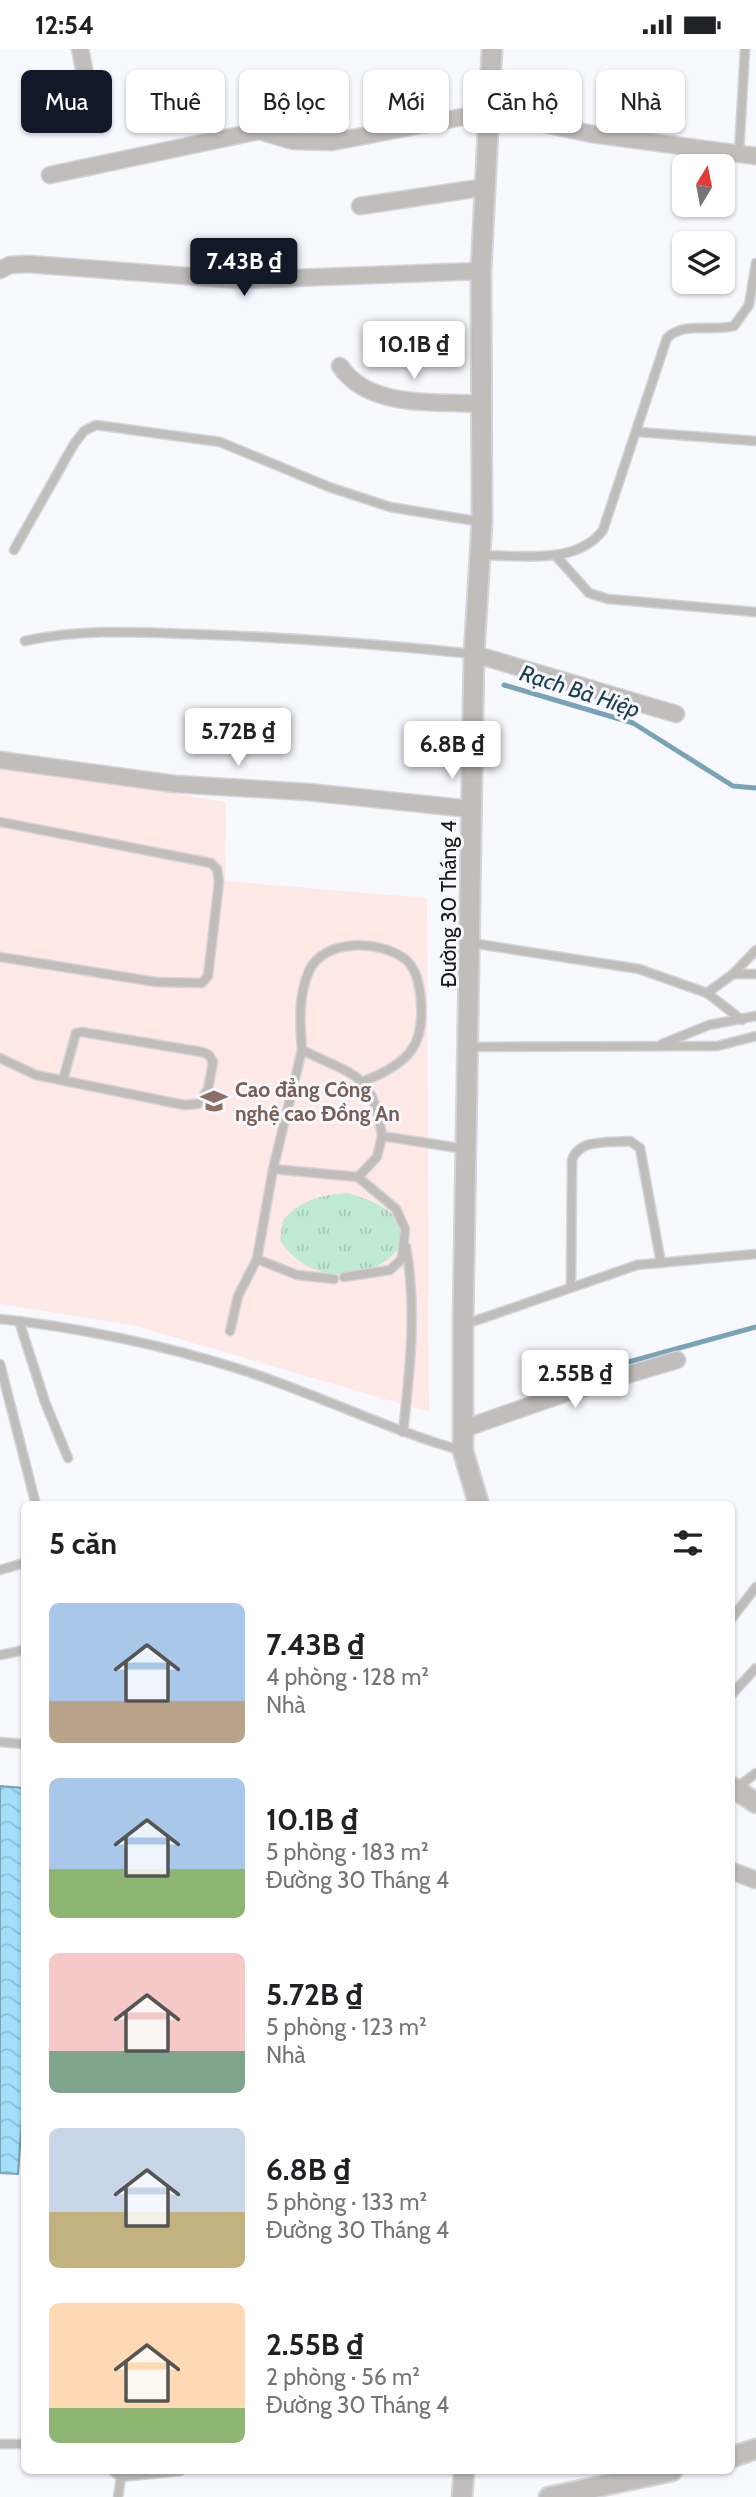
<!DOCTYPE html>
<html lang="vi">
<head>
<meta charset="utf-8">
<style>
	:root { --surface:#fff; --page:#f6f6f6; --text:#202124; --muted:#757577; --accent:#111827 }
	body { margin:0; font-family:Cabin,sans-serif; background:var(--page); color:var(--text); height:100vh; display:flex; flex-direction:column; font-size:26px; white-space:nowrap }
	* { box-sizing:border-box; margin:0 }
	p { font-size:23px; color:var(--muted) }
	.icon { flex:none; width:38px; height:38px; fill:none; stroke:currentColor; stroke-width:2; stroke-linecap:round; stroke-linejoin:round }
	.map { position:relative; flex:1; overflow:hidden }
	.panel { position:absolute; left:21px; top:1452px; width:714px; height:973px; display:flex; flex-direction:column; background:var(--surface); border-radius:10px; box-shadow:0 2px 5px #0004 }
	.panel>* { flex:none }
	.banner { position:absolute; left:21px; top:21px; width:714px; height:63px; display:flex; gap:14px }
	.needle { width:46px; rotate:10deg }
	.fabs { position:absolute; left:672px; top:105px; display:grid; gap:14px }
	.fabs a { display:grid; place-items:center; width:63px; height:63px; border-radius:10px; background:var(--surface); box-shadow:0 2px 5px #0004; font-size:35px }
	.price { position:absolute; translate:-50% -60px; padding:0 16px; border-radius:7px; background:#fff; color:#222; font-size:23px; line-height:46px; filter:drop-shadow(0 2px 4px #0008) }
	.price::after { content:''; position:absolute; left:50%; top:42px; width:21px; height:16px; margin-left:-10px; background:inherit; clip-path:polygon(0 0,100% 0,50% 100%) }
	.price.active { background:var(--accent); color:#fff }
	ul { padding:0; list-style:none }
	li { display:flex; align-items:center; gap:21px; height:175px; padding:0 28px }
	li span { display:grid; place-items:center; flex:none; width:196px; height:140px; border-radius:10px; color:#555 }
	li>.icon { margin-inline-start:auto }
	span .icon { width:84px; height:84px; fill:#fffc; stroke-width:1 }
	li b { font-size:30px }
	h2 { display:flex; justify-content:space-between; align-items:center; height:84px; padding:0 28px; font-size:30px }
	.pill { padding:0 24px; border-radius:10px; background:var(--surface); box-shadow:0 2px 5px #0004; font-size:24px; line-height:63px }
	.pill.active { background:var(--accent); color:#fff }
	.status { display:flex; justify-content:space-between; align-items:center; height:49px; padding:0 35px; background:var(--surface); direction:ltr }
	.status svg { height:19px; fill:currentColor }
	.map>svg:first-child { display:block }
	.education { fill:#ffe9e6 }
	.grass { fill:url(#grass-tufts) }
	.water { fill:url(#water-waves); stroke:#79a3b7; stroke-width:2 }
	.lines { fill:none; stroke-linecap:round; stroke-linejoin:round }
	.stream { stroke:#79a3b7; stroke-width:5 }
	.service-casing { stroke:#d4d4db; stroke-width:11 }
	.minor-casing { stroke:#d4d4db; stroke-width:19 }
	.tertiary-casing { stroke:#d4d4db; stroke-width:23 }
	.service { stroke:#c0bdbb; stroke-width:8 }
	.minor { stroke:#c0bdbb; stroke-width:16 }
	.tertiary { stroke:#c0bdbb; stroke-width:19 }
	.labels { text-anchor:middle; dominant-baseline:central; stroke-width:6; stroke-linejoin:round; paint-order:stroke }
	.street-label { font-size:21px; fill:#18181b; stroke:#f8f8ff }
	.education-label { font-size:21px; font-weight:bold; fill:#785e54; stroke:#f8f8ff; text-anchor:start }
	.water-label { font-size:23px; font-style:italic; fill:#1b3e4d; stroke:#f8f8ff }
</style>
</head>
<body>
<div class="status"><b>12:54</b><svg viewBox="0 0 49 12"><path d="M0 12V9h3v3zM5 12V6h3v6zM10 12V3h3v9zM15 12V0h3v12zM26 1h20v11H26zM47 4h2v5h-2z"/></svg></div>
<div class="map">
<svg width="756" height="2448" viewBox="0 0 756 2448">
	<defs>
		<pattern id="grass-tufts" width="24" height="20" patternUnits="userSpaceOnUse" patternTransform="scale(1.75)"><rect width="24" height="20" fill="#c0ebd2"/><path d="M3 7l-1-3M5 7V3M7 7l1-3M15 17l-1-3M17 17v-4M19 17l1-3" fill="none" stroke="#a4c9b4"/></pattern>
		<pattern id="water-waves" width="16" height="10" patternUnits="userSpaceOnUse" patternTransform="scale(1.75)"><rect width="16" height="10" fill="#a3dffa"/><path d="M0 5q4-4 8 0t8 0" fill="none" stroke="#8cbfd6"/></pattern>
	</defs>
	<rect width="100%" height="100%" fill="#f8f8ff"/>
	<polygon class="education" points="0,716 226,753 225,832 427,849 429,1363 132,1276 0,1255"/>
	<path class="grass" d="M 347,1144 C 483,1180 333,1276 280,1191 L 283,1171 C 301,1151 321,1146 347,1144 Z"/>
	<polygon class="water" points="0,1737 24,1739 24,2042 18,2125 0,2124"/>
	<g class="lines">
		<g class="stream">
			<polyline points="504,636 633,674 733,737 756,739"/>
			<polyline points="552,1334 756,1278"/>
		</g>
		<defs>
			<g id="service">
				<polyline points="739,104 745,0"/>
				<polyline points="638,383 756,392"/>
				<polyline points="14,501 74,395 84,382 96,376 220,393 329,438 390,458 482,473"/>
				<path d="M 480,506 C 520,506 576,517 603,481 L 667,289 C 684,272 713,283 734,277 L 749,256 L 756,214"/>
				<polyline points="555,506 589,544 608,550 756,563"/>
				<path d="M 25,592 C 79,580 135,583 190,585 C 285,588 379,595 474,605"/>
				<polyline points="0,773 211,814 217,820 219,833 208,927 202,934 156,933 0,908"/>
				<polyline points="471,894 639,920 707,944 742,971"/>
				<polyline points="733,925 756,925"/>
				<polyline points="707,944 733,925 756,901"/>
				<polyline points="662,995 709,976 756,967"/>
				<polyline points="469,998 717,997 756,987"/>
				<polyline points="302,1001 273,1120 257,1210 297,1226 334,1230"/>
				<polyline points="0,1009 36,1026 184,1056 198,1055 208,1040 213,1013 209,1006 202,1003 82,983 76,984 63,1031"/>
				<path d="M 364,1032 C 411,1014 427,994 420,943 C 418,931 415,918 405,910 C 380,891 324,889 309,922 C 298,946 300,975 302,1001 C 354,1027 373,1023 382,1087 L 465,1100"/>
				<polyline points="273,1120 358,1128 396,1160 405,1180 402,1210 390,1221 344,1228"/>
				<polyline points="358,1128 377,1108 382,1087"/>
				<path d="M 571,1238 L 572,1111 C 579,1089 610,1094 630,1092 L 640,1099 L 661,1214"/>
				<path d="M 0,1270 C 76,1278 163,1296 236,1319 C 313,1343 385,1380 463,1402"/>
				<polyline points="19,1272 45,1353 68,1409"/>
				<polyline points="463,1276 637,1216 756,1205"/>
				<polyline points="230,1282 238,1247 257,1210"/>
				<polyline points="0,1315 36,1456"/>
				<path d="M 403,1383 C 410,1321 417,1260 406,1198"/>
				<polyline points="0,1521 24,1514"/>
				<polyline points="732,1569 756,1538"/>
				<polyline points="0,1606 24,1601"/>
				<polyline points="732,1645 756,1619"/>
				<polyline points="0,1693 24,1695"/>
				<polyline points="735,1740 756,1724"/>
				<polyline points="0,2395 24,2395"/>
				<polyline points="113,2422 121,2428 180,2422"/>
				<polyline points="118,2448 121,2428"/>
			</g>
			<g id="minor">
				<polyline points="80,0 85,25"/>
				<polyline points="50,126 259,82 293,92 332,93 488,63 592,85 756,107"/>
				<polyline points="360,157 486,138"/>
				<polyline points="0,221 10,216 28,215 240,231 481,222"/>
				<path d="M 340,317 C 369,360 434,352 481,355"/>
				<polyline points="474,605 676,665"/>
				<polyline points="0,711 175,735 308,743 471,760"/>
				<polyline points="463,1380 563,1345 677,1311"/>
				<polyline points="732,1822 756,1831"/>
			</g>
			<g id="tertiary">
				<polyline points="479,1456 463,1402 463,1276 474,605 482,473 481,222 492,0"/>
				<polyline points="732,1738 756,1754"/>
				<polyline points="732,2408 756,2400"/>
				<polyline points="462,2448 464,2422"/>
				<polyline points="549,2448 672,2422"/>
			</g>
		</defs>
		<use href="#service" class="service-casing"/>
		<use href="#minor" class="minor-casing"/>
		<use href="#tertiary" class="tertiary-casing"/>
		<use href="#service" class="service"/>
		<use href="#minor" class="minor"/>
		<use href="#tertiary" class="tertiary"/>
	</g>
	<defs>
		<symbol id="university-bare" viewBox="-9 -9 18 18"><path d="M0-5L7-2L0 1L-7-2ZM-4 1L0 2.5L4 1V4Q0 6-4 4Z" fill="#8d6e63" stroke="#f8f8ff" stroke-width="2.5" paint-order="stroke"/></symbol>
	</defs>
	<g fill-rule="evenodd">
		<use href="#university-bare" x="195" y="1033" width="38" height="38"/>
	</g>
	<g class="labels">
		<g class="street-label">
			<text transform="translate(448 855) rotate(-90)">Đường 30 Tháng 4</text>
		</g>
		<g class="education-label">
			<text x="235" y="1040">Cao đẳng Công<tspan x="235" dy="24">nghệ cao Đồng An</tspan></text>
		</g>
		<g class="water-label">
			<text transform="translate(580 642) rotate(18)">Rạch Bà Hiệp</text>
		</g>
	</g>
</svg>
<div class="fabs">
<a><svg class="needle" viewBox="-14 -14 28 28"><path d="M0-13l5 13h-10z" fill="#e53935"/><path d="M0 13l5-13h-10z" fill="#757577"/></svg></a>
<a><svg class="icon" aria-label="layers" viewBox="0 0 24 24"><path d="M12 4l9 5-9 5-9-5zM3 14l9 5 9-5"/></svg></a>
</div>
<b class="price active" style="left:244px;top:249px">7.43B ₫</b>
<b class="price" style="left:414px;top:332px">10.1B ₫</b>
<b class="price" style="left:238px;top:719px">5.72B ₫</b>
<b class="price" style="left:452px;top:732px">6.8B ₫</b>
<b class="price" style="left:575px;top:1361px">2.55B ₫</b>
<div class="banner">
<a class="pill active">Mua</a>
<a class="pill">Thuê</a>
<a class="pill">Bộ lọc</a>
<a class="pill">Mới</a>
<a class="pill">Căn hộ</a>
<a class="pill">Nhà</a>
</div>
<section class="panel">
<h2>5 căn<svg class="icon" aria-label="filters" viewBox="0 0 24 24"><path d="M4 7h16M4 17h16"/><circle cx="9" cy="7" r="2"/><circle cx="15" cy="17" r="2"/></svg></h2>
<ul>
<li><span style="background:linear-gradient(#a9c7e8 70%,#b9a48a 0)"><svg class="icon" aria-label="home" viewBox="0 0 24 24"><path d="M3 11l9-7 9 7M6 9v11h12V9"/></svg></span><div><b>7.43B ₫</b><p>4 phòng · 128 m²</p><p>Nhà</p></div></li>
<li><span style="background:linear-gradient(#a9c7e8 65%,#8fb573 0)"><svg class="icon" aria-label="home" viewBox="0 0 24 24"><path d="M3 11l9-7 9 7M6 9v11h12V9"/></svg></span><div><b>10.1B ₫</b><p>5 phòng · 183 m²</p><p>Đường 30 Tháng 4</p></div></li>
<li><span style="background:linear-gradient(#f6c9c9 70%,#7fa58c 0)"><svg class="icon" aria-label="home" viewBox="0 0 24 24"><path d="M3 11l9-7 9 7M6 9v11h12V9"/></svg></span><div><b>5.72B ₫</b><p>5 phòng · 123 m²</p><p>Nhà</p></div></li>
<li><span style="background:linear-gradient(#c9d6e8 60%,#c2b280 0)"><svg class="icon" aria-label="home" viewBox="0 0 24 24"><path d="M3 11l9-7 9 7M6 9v11h12V9"/></svg></span><div><b>6.8B ₫</b><p>5 phòng · 133 m²</p><p>Đường 30 Tháng 4</p></div></li>
<li><span style="background:linear-gradient(#ffd9b3 75%,#8fb573 0)"><svg class="icon" aria-label="home" viewBox="0 0 24 24"><path d="M3 11l9-7 9 7M6 9v11h12V9"/></svg></span><div><b>2.55B ₫</b><p>2 phòng · 56 m²</p><p>Đường 30 Tháng 4</p></div></li>
</ul>
</section>
</div>
</body>
</html>
